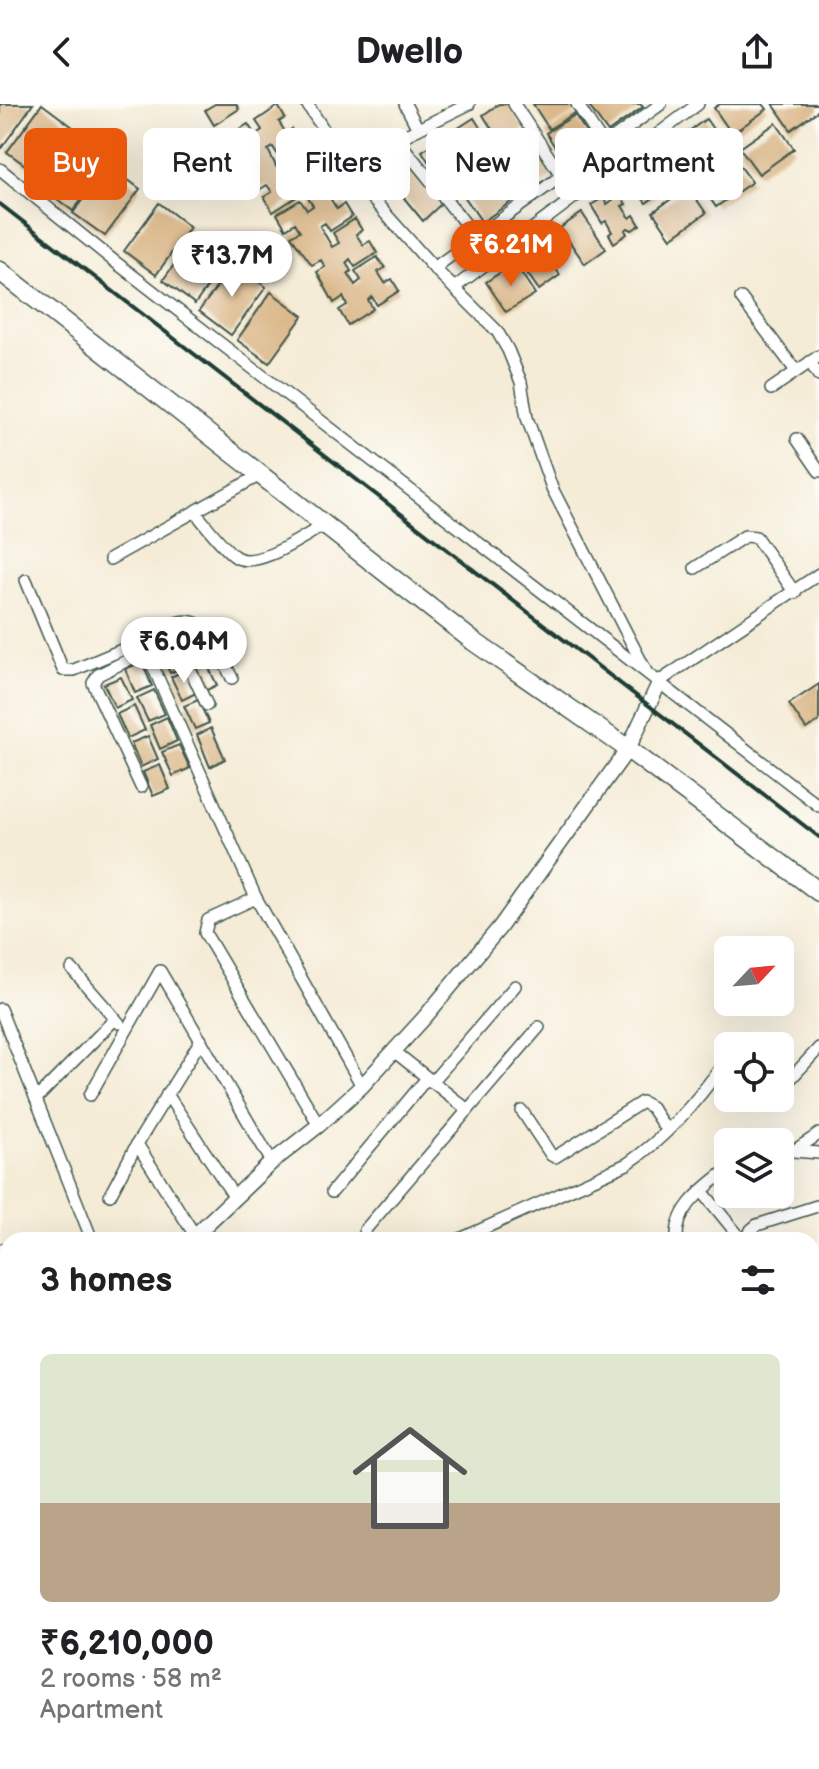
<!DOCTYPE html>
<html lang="en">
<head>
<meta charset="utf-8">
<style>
	:root { --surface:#fff; --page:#f2f2f2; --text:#202124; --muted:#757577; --line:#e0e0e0; --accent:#ea580c }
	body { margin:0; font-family:"Balsamiq Sans",sans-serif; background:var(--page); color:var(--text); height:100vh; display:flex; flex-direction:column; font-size:30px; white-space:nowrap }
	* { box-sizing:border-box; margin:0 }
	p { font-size:26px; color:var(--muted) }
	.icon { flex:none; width:44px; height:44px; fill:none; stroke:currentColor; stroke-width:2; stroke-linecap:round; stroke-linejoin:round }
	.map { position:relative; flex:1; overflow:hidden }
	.panel { position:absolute; left:0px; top:1128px; width:820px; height:538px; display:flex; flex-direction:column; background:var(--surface); border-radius:24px 24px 0 0; box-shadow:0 8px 32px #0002 }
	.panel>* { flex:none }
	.banner { position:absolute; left:24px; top:24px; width:772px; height:72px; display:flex; gap:16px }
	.needle { width:52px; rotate:64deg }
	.controls { position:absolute; left:714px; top:832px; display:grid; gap:16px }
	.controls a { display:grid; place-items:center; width:80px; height:80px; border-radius:12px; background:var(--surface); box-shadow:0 8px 32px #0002; font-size:40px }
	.price { position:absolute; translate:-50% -68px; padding:0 18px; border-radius:28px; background:#fff; color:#222; font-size:26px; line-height:52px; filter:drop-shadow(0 2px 4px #0008) }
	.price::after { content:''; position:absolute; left:50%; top:48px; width:24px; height:18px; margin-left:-12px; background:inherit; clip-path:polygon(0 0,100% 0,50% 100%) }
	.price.active { background:var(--accent); color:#fff }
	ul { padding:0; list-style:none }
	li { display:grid; align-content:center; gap:16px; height:424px; padding:0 40px }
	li+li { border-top:2px solid var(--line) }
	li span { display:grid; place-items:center; height:248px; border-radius:12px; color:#555 }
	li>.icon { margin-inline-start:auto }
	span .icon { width:144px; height:144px; fill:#fffc; stroke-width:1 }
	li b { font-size:34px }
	h2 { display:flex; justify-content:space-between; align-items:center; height:96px; padding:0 40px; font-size:34px }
	.chip { padding:0 28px; border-radius:12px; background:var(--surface); box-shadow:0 8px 32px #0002; font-size:28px; line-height:72px }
	.chip.active { background:var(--accent); color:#fff }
	header { display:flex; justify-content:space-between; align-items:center; height:104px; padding:0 40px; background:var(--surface); font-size:36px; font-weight:800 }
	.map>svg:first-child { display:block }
	.building { fill:#dcb98c }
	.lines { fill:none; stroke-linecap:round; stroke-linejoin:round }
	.minor-casing { stroke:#3f574c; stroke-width:14 }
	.tertiary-casing { stroke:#3f574c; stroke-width:17 }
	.primary-casing { stroke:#3f574c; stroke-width:21 }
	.minor { stroke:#fff; stroke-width:11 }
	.tertiary { stroke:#fff; stroke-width:14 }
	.primary { stroke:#fff; stroke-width:18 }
	.rail { stroke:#1f3d34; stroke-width:4 }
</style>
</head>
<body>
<header><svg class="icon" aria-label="back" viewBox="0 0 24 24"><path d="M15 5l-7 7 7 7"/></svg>Dwello<svg class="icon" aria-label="share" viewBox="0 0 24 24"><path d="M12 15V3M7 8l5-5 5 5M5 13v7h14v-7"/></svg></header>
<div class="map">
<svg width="819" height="1665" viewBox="0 0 819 1665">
	<rect width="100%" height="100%" fill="#fdfcf7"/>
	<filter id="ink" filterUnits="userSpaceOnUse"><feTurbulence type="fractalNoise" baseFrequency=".0125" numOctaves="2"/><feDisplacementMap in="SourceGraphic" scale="16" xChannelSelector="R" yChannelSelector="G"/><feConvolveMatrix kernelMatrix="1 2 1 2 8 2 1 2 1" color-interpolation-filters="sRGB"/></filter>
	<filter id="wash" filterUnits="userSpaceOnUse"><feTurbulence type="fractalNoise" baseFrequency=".006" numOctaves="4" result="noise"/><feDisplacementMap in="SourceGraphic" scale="32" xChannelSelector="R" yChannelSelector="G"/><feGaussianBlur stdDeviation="1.8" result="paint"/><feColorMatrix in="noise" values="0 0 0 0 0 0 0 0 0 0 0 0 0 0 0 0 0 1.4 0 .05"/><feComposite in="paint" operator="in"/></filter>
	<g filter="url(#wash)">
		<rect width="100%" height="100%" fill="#f5ecd7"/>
		<g id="blocks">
			<g class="building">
				<polygon points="0,0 33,0 0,46"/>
				<polygon points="42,0 74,24 39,71 7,48"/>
				<polygon points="215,0 236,0 239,5 214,21 205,6"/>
				<polygon points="499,0 509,0 524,25 502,41 483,11"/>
				<polygon points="533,0 574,0 578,7 549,25"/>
				<polygon points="592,0 640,0 643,3 608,28 589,2"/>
				<polygon points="720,0 763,0 767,5 732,30 714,4"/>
				<polygon points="773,0 819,0 819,6 791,26"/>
				<polygon points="278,2 285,14 279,18 286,29 292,25 300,37 278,51 273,43 268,46 279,68 286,64 280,54 302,40 309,51 303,55 310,66 317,62 324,74 302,88 297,80 293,83 298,92 273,108 264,93 272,88 267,81 259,86 240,56 248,51 243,43 235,49 226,34 248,20 255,31 262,26 256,17"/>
				<polygon points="575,11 594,41 566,60 546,29"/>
				<polygon points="474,14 500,55 477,69 452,28"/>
				<polygon points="706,15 724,41 689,66 671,40"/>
				<polygon points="776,19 794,45 759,70 740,44"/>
				<polygon points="529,29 555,70 532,84 506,43"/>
				<polygon points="444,33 470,74 447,88 422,47"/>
				<polygon points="76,36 140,85 105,132 73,109 100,71 73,107 41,83"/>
				<polygon points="663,48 681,74 646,99 627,73"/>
				<polygon points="733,52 752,78 716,103 698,77"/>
				<polygon points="410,59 441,100 423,117 390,77"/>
				<polygon points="499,67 518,93 482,118 464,92"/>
				<polygon points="330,78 337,89 330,94 337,105 344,100 352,113 330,127 325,119 320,122 332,143 339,139 333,129 355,115 362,126 356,130 363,141 370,137 377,149 355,163 350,155 346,159 351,167 348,170 355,181 361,176 355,167 377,153 385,164 378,168 385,179 392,175 399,187 377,201 372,193 368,196 373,205 348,221 339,206 347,201 343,193 334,199 317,168 325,163 321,156 312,161 291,132 300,127 295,119 286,125 277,110 300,96 307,106 313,102 307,92"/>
				<polygon points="688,83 706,109 671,134 653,108"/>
				<polygon points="617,86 626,100 622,102 630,114 634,111 640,121 632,126 628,124 625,126 627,130 614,139 609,130 612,128 606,117 602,119 591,101 603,94 607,100 614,95 611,90"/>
				<polygon points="159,99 190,123 156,171 124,147"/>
				<polygon points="582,109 606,145 585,160 560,124"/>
				<polygon points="197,129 229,152 195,200 163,176"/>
				<polygon points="536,135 560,171 539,186 514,150"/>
				<polygon points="515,159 535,190 506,208 486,178"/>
				<polygon points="234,160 266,183 231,231 199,207"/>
				<polygon points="271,188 303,212 269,259 237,236"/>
				<polygon points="194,530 205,553 191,559 180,536"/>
				<polygon points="173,540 184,563 170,569 159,546"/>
				<polygon points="142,558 152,582 135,589 125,565"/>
				<polygon points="206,558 217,581 203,588 192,565"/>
				<polygon points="185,566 196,589 182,596 171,573"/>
				<polygon points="121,573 132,596 115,604 104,580"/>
				<polygon points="819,580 819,617 806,625 789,600"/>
				<polygon points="154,586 165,610 148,617 137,594"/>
				<polygon points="198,596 209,619 195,625 184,602"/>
				<polygon points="134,602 145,626 128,634 117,610"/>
				<polygon points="167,613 177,637 160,645 150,621"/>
				<polygon points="211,624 225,655 210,663 197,631"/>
				<polygon points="148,632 158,655 141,663 131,639"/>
				<polygon points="179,641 190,664 173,672 162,648"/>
				<polygon points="160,661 170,685 153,692 143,668"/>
			</g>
		</g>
	</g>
	<g filter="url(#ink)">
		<use href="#blocks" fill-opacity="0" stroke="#3f574c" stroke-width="2"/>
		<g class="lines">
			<defs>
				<g id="minor">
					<polyline points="307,0 359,80 434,164 497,227 508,246 521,278 527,314 552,384 645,565"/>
					<polyline points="405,0 418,25"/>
					<polyline points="514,0 561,71"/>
					<polyline points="577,0 617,61"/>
					<polyline points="397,35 476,133"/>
					<polyline points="347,60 469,0"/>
					<polyline points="0,65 114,157 819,702"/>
					<polyline points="434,164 661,0"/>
					<polyline points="454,184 698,0"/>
					<polyline points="741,194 796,267"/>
					<polyline points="810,258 819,272"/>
					<polyline points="771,285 819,252"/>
					<polyline points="797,335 819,367"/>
					<path d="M 195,408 C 207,422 219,439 233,451 C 253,469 304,432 324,421"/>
					<polyline points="110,455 260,371"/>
					<polyline points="695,464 745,432 756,433 795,489"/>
					<polyline points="26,476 63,566 74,566 157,531"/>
					<polyline points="171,524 207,601"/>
					<path d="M 232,574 C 223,558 214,529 197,520 C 177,509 146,534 150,556 L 256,794 L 362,982"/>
					<polyline points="660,577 819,470"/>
					<polyline points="141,683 93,579 98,571 148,546"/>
					<polyline points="256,794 208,816 205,829 319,1021"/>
					<polyline points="72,865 119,919"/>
					<polyline points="0,905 92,1136"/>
					<polyline points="395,948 468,1006"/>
					<polyline points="432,978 515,882"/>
					<polyline points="784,982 819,944"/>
					<polyline points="167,990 235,1094"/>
					<polyline points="90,991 160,867 272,1058"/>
					<polyline points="36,995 115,915"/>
					<polyline points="522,1007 551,1051 555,1053 642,998 651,1003 667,1027"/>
					<polyline points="137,1040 196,1133"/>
					<polyline points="780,1046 819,1049"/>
					<polyline points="795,1046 819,1030"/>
					<polyline points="702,1087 742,1136"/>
					<polyline points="332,1088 427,974"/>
					<polyline points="110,1091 137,1040 201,936"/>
					<polyline points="365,1126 539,923"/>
					<path d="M 458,1136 L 627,1060 C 667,1033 699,995 726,956"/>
					<path d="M 677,1136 C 675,1103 705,1084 728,1065"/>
					<polyline points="747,1136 751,1126 757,1121 817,1102"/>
					<polyline points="0,1399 8,1403"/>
					<polyline points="812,1438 819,1441"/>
					<polyline points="0,1447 8,1444"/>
					<polyline points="812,1501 819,1499"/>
					<polyline points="812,1579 819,1578"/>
					<polyline points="712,1658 714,1665"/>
				</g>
				<g id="tertiary">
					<polyline points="190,1136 272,1058 319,1021 362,982 425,913 500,823 628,645 660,577"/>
					<polyline points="0,1147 8,1146"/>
				</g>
				<polyline id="primary" points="0,167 473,537 628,645 819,788"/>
			</defs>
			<use href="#minor" class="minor-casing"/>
			<use href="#tertiary" class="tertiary-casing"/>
			<use href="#primary" class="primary-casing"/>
			<use href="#minor" class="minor"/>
			<use href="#tertiary" class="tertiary"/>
			<use href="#primary" class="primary"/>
			<polyline class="rail" points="0,100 819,733"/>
		</g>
	</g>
</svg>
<div class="controls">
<a><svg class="needle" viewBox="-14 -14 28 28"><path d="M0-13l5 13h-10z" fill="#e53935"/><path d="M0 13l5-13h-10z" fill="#757577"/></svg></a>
<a><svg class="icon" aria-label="locate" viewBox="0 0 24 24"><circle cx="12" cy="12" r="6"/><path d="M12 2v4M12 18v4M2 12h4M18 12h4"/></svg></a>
<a><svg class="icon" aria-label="layers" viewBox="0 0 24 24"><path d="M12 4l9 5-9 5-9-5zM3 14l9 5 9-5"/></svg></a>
</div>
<b class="price active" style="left:511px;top:184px">₹6.21M</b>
<b class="price" style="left:232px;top:195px">₹13.7M</b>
<b class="price" style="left:184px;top:581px">₹6.04M</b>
<div class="banner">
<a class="chip active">Buy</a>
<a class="chip">Rent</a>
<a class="chip">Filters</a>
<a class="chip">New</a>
<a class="chip">Apartment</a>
</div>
<section class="panel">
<h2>3 homes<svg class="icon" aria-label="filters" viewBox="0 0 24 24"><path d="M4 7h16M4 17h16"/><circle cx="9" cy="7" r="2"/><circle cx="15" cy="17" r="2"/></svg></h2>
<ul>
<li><span style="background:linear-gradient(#dfe7d0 60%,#b9a48a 0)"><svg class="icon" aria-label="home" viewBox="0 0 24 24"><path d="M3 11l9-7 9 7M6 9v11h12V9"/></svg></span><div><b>₹6,210,000</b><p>2 rooms · 58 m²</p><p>Apartment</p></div></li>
</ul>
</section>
</div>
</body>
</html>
